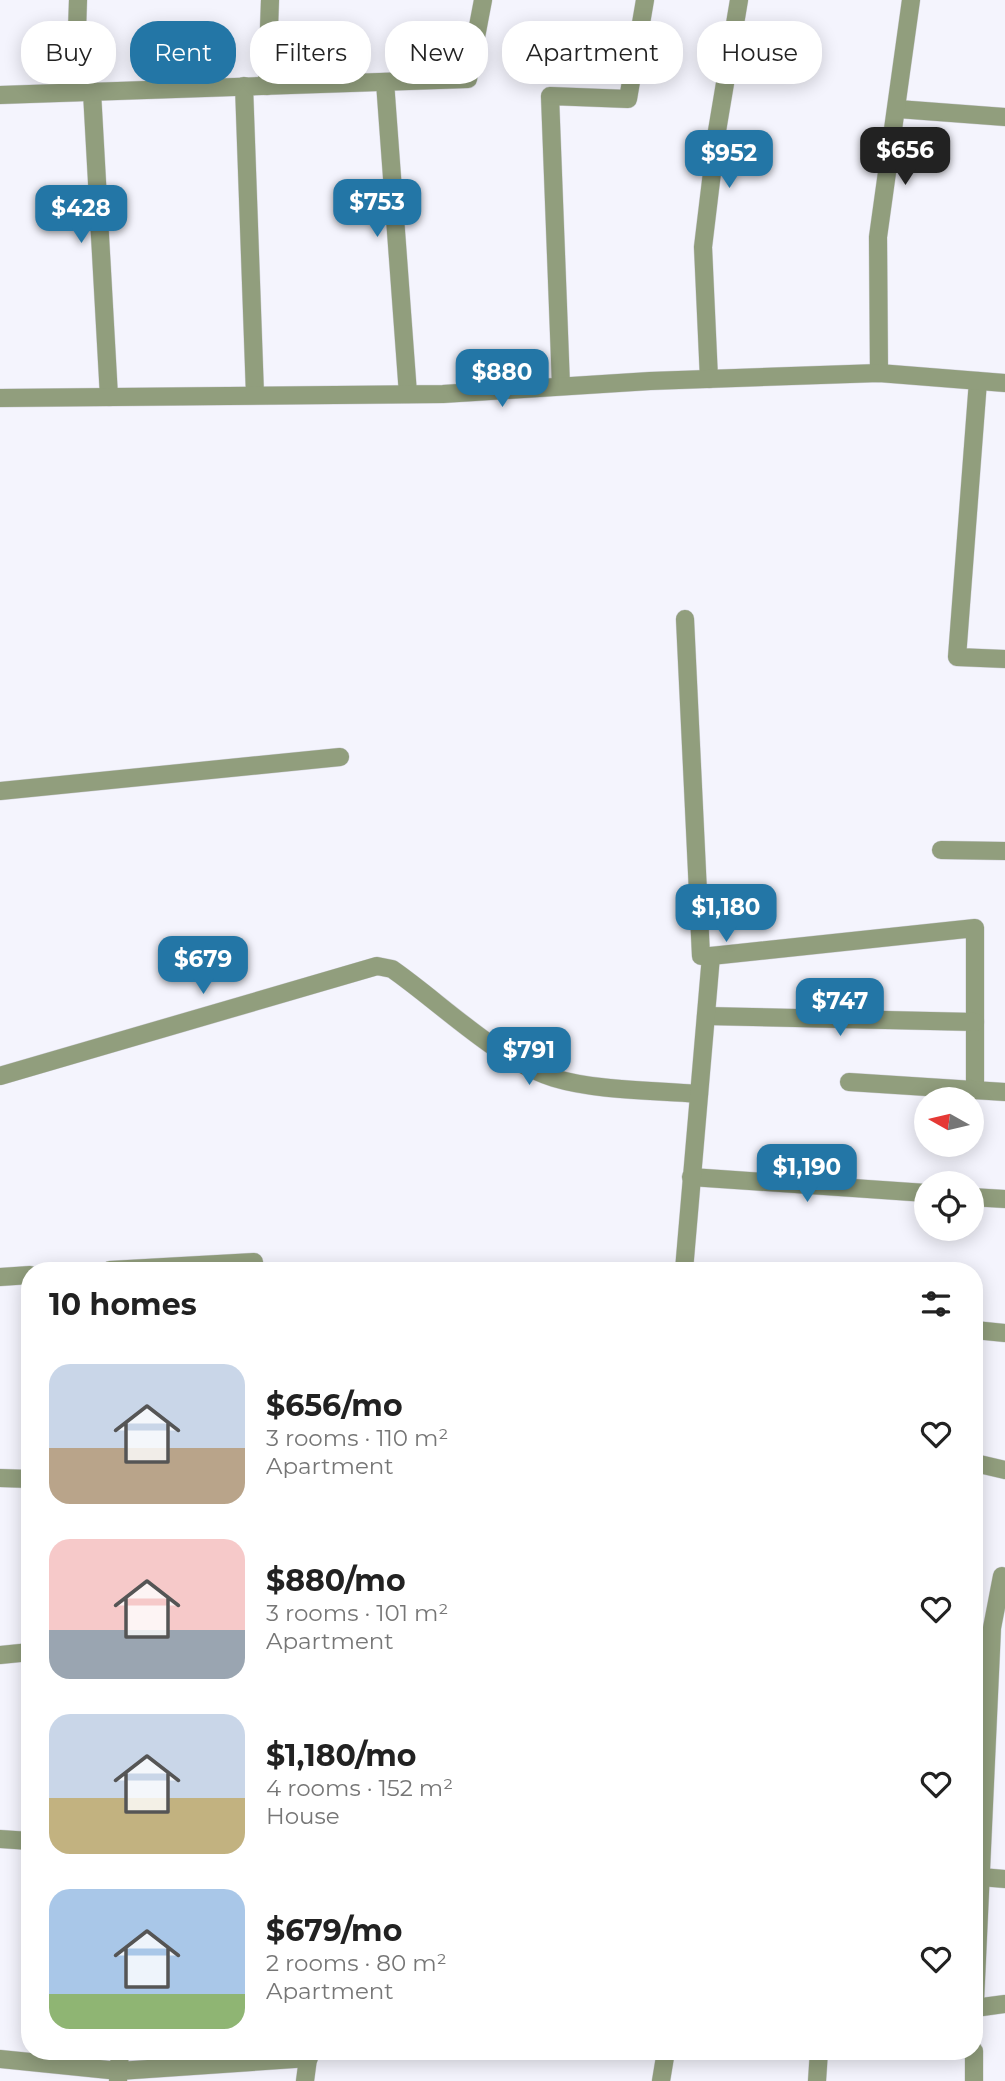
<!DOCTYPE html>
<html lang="en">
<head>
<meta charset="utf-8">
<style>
	:root { --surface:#fff; --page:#f2f2f2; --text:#222; --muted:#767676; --accent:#2376a6 }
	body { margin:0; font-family:Montserrat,sans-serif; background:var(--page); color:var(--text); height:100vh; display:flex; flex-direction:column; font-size:26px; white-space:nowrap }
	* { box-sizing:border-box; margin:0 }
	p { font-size:23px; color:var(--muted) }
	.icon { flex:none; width:38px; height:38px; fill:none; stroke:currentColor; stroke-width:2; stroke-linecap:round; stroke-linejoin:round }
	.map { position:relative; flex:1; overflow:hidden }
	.panel { position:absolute; left:21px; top:1262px; width:962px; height:798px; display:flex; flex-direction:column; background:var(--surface); border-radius:28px; box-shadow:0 4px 18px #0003 }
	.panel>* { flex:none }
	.top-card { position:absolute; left:21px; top:21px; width:964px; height:63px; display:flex; gap:14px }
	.needle { width:46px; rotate:278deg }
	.tools { position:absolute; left:914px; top:1087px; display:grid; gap:14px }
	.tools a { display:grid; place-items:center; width:70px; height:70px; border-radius:50%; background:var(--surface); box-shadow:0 4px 18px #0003; font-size:35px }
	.price { position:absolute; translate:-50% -60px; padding:0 16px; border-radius:14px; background:var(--accent); color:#fff; font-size:23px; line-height:46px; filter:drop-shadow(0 2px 4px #0008) }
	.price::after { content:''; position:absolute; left:50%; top:42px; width:21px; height:16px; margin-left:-10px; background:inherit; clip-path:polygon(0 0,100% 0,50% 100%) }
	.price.current { background:#222; color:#fff }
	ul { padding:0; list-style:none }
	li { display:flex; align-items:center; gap:21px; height:175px; padding:0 28px }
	li span { display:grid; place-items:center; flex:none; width:196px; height:140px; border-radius:21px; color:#555 }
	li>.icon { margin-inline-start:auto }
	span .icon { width:84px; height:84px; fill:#fffc; stroke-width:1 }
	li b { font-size:30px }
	h2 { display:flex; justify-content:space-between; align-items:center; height:84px; padding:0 28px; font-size:30px }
	.chip { padding:0 24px; border-radius:28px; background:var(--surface); box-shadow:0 4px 18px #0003; font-size:24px; line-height:63px }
	.chip.current { background:var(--accent); color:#fff }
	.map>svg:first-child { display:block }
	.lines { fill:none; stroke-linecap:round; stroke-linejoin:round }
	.minor-casing { stroke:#d2d2da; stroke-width:19 }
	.minor { stroke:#919e7d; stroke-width:18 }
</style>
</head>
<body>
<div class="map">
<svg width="1005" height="2081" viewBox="0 0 1005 2081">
	<rect width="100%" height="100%" fill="#f4f4fd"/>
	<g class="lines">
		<defs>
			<g id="minor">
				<polyline points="385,82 408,394"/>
				<polyline points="244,86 255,395"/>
				<polyline points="267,86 270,0"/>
				<polyline points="75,92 78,0"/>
				<polyline points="92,92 109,397"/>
				<polyline points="0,95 468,79 483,0"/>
				<polyline points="898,109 1005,117"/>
				<polyline points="879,373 878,237 911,0"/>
				<polyline points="709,379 703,247 717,131 739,0"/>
				<polyline points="978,381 957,657 1005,659"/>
				<polyline points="561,386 550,96 628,99 645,0"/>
				<polyline points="0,398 443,394 650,381 879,373 1005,383"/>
				<polyline points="0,791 340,757"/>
				<polyline points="941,850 1005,851"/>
				<polyline points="711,956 975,928 975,1090"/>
				<polyline points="706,1016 975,1022"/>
				<path d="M 0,1076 L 377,966 L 392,969 C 441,1003 497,1060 554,1078 C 597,1091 653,1090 699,1094"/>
				<polyline points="849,1082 1005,1092"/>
				<polyline points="691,1177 926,1193"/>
				<polyline points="971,1197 1005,1199"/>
				<polyline points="110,1270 254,1262"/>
				<polyline points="684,1270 711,956 701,956 685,619"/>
				<polyline points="0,1277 30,1275"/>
				<polyline points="975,1330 1005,1333"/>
				<polyline points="975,1463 1005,1470"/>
				<polyline points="0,1478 30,1479"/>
				<polyline points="0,1655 30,1652"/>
				<polyline points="0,1839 30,1841"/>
				<polyline points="981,1877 1005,1879"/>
				<polyline points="975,2002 992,1628 1002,1576"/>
				<polyline points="975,2008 1005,2004"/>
				<polyline points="0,2059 119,2071 309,2058"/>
				<polyline points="118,2081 120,2051"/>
				<polyline points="305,2081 309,2051"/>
				<polyline points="661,2081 666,2051"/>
				<polyline points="817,2081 819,2051"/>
				<polyline points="974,2081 974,2051"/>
			</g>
		</defs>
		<use href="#minor" class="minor-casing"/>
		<use href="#minor" class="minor"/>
	</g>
</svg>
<div class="tools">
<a><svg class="needle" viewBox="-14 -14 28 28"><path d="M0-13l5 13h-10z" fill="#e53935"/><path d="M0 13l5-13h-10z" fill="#767676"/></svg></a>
<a><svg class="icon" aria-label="locate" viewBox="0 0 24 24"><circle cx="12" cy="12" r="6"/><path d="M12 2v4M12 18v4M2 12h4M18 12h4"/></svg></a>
</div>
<b class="price current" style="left:905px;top:187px">$656</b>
<b class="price" style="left:729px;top:190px">$952</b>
<b class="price" style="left:377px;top:239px">$753</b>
<b class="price" style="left:81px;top:245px">$428</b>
<b class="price" style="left:502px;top:409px">$880</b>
<b class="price" style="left:726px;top:944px">$1,180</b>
<b class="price" style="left:203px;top:996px">$679</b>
<b class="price" style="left:840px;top:1038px">$747</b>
<b class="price" style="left:529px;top:1087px">$791</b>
<b class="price" style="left:807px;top:1204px">$1,190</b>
<div class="top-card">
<a class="chip">Buy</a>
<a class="chip current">Rent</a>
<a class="chip">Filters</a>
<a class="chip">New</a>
<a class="chip">Apartment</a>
<a class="chip">House</a>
</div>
<section class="panel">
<h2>10 homes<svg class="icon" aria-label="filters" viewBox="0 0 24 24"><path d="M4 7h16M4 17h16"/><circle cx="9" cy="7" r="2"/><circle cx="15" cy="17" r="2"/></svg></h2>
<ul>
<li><span style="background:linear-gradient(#c9d6e8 60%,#b9a48a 0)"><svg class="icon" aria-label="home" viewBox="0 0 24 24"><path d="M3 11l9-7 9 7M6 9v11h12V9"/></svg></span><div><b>$656/mo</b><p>3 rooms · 110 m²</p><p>Apartment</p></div><svg class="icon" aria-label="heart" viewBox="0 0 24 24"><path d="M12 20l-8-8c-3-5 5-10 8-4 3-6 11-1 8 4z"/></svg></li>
<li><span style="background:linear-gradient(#f6c9c9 65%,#9aa5b1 0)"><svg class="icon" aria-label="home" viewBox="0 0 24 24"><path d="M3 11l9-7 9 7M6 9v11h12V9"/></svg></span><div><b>$880/mo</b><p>3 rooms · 101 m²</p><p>Apartment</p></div><svg class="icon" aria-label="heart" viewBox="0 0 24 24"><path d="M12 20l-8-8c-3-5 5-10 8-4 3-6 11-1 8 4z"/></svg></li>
<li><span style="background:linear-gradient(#c9d6e8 60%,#c2b280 0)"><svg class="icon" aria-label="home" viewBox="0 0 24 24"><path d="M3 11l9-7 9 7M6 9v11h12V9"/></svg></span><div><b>$1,180/mo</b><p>4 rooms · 152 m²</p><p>House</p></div><svg class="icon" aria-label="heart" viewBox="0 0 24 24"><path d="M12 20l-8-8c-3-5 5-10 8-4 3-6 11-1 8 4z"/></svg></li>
<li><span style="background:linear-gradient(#a9c7e8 75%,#8fb573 0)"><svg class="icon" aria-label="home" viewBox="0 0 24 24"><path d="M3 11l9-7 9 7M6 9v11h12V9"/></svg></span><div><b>$679/mo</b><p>2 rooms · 80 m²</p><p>Apartment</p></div><svg class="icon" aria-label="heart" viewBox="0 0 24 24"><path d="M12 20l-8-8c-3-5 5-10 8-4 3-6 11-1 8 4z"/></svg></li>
</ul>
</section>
</div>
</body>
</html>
